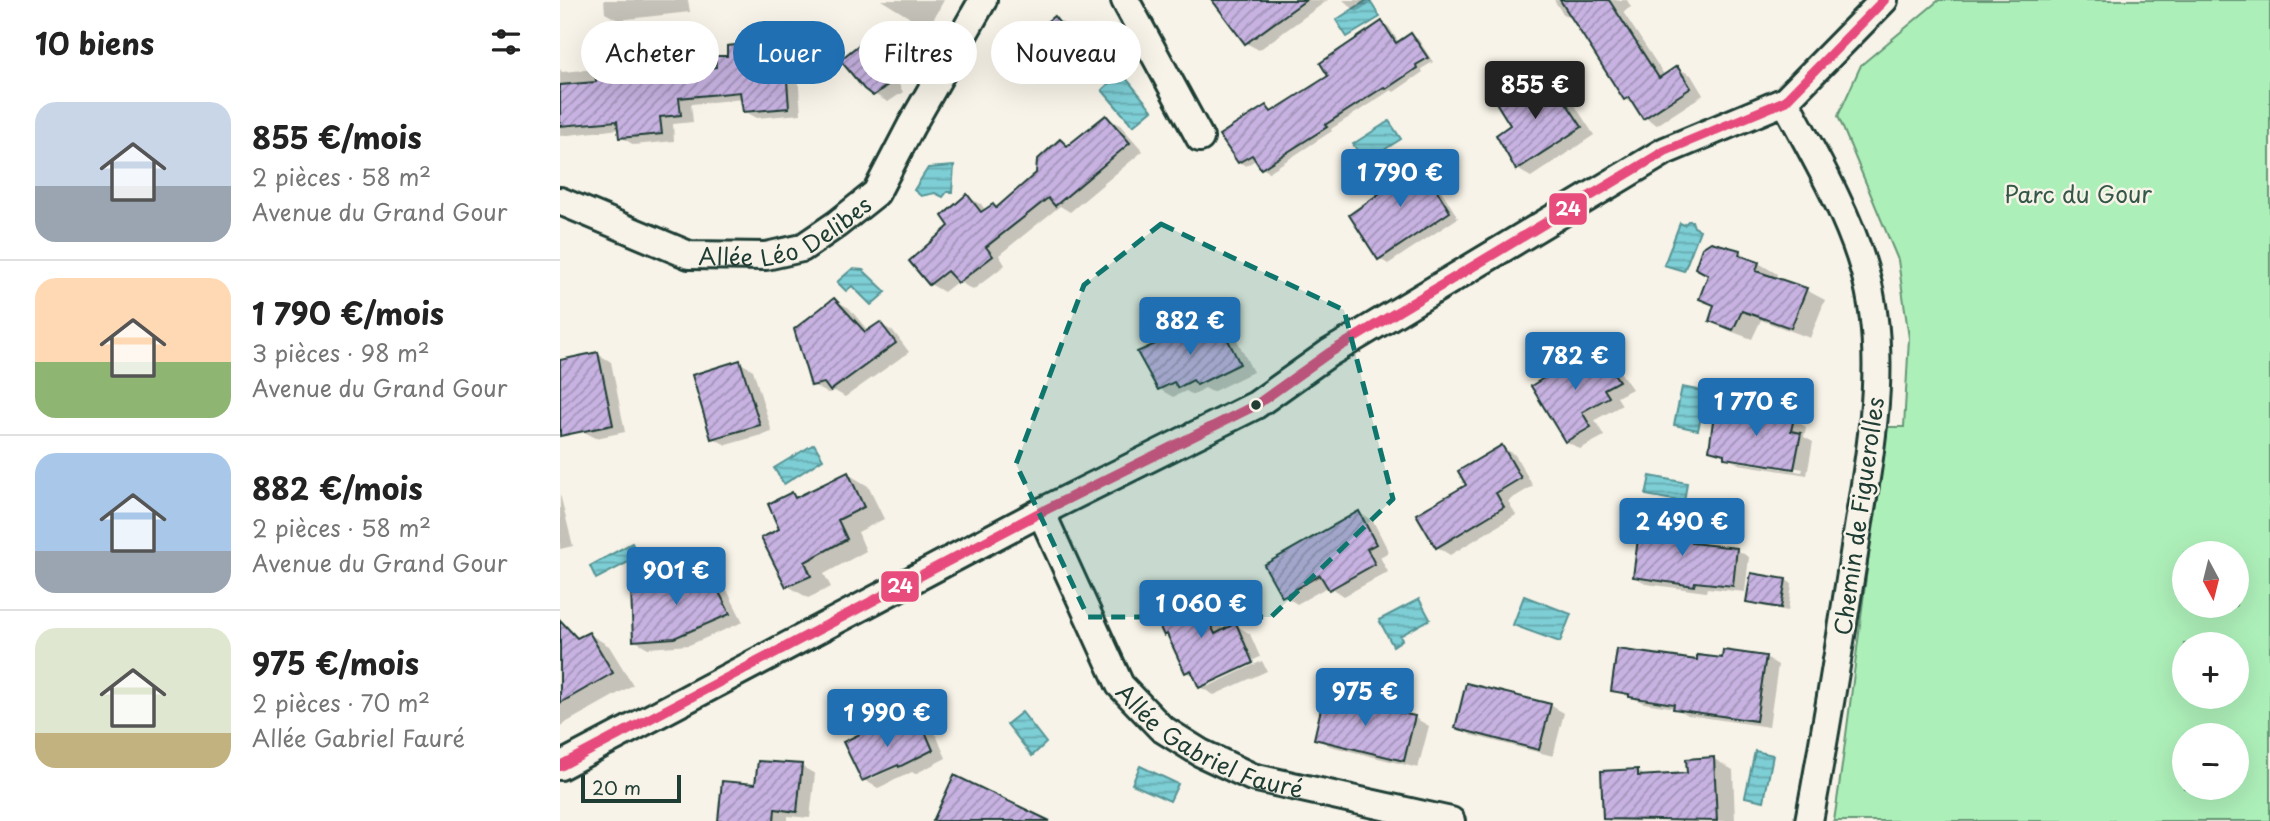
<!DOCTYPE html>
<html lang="fr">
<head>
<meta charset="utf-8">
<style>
	:root { --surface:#fff; --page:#f2f2f2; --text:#222; --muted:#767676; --line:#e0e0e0; --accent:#1f6fb2 }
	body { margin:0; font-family:"Playpen Sans",sans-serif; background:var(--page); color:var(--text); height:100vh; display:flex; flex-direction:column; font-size:26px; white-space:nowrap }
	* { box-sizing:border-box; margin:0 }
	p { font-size:23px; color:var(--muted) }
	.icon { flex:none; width:38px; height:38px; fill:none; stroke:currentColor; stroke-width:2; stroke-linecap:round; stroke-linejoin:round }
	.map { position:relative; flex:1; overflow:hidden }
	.side { display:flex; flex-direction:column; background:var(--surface); width:560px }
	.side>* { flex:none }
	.guide { position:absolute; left:21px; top:21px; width:665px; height:63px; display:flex; gap:14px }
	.needle { width:46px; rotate:173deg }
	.tools { position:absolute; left:1612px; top:541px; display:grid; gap:14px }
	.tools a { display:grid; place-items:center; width:77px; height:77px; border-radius:50%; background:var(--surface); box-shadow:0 7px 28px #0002; font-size:35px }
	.scale { position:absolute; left:21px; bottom:18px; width:100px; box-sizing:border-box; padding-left:7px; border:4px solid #1f3d34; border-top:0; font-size:19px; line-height:24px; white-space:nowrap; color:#1f3d34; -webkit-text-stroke:5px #f7f3e8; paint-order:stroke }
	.price { position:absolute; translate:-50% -60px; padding:0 16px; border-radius:7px; background:var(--accent); color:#fff; font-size:23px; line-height:46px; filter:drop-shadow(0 2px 4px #0008) }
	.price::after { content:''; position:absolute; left:50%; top:42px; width:21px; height:16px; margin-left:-10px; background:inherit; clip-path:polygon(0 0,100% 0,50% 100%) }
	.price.active { background:#222; color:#fff }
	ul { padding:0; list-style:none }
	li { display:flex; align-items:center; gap:21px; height:175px; padding:0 35px }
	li+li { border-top:2px solid var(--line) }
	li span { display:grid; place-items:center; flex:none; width:196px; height:140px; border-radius:21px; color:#555 }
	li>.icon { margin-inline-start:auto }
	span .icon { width:84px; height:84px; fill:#fffc; stroke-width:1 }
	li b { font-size:30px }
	h2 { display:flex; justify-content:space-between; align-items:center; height:84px; padding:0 35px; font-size:30px }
	.chip { padding:0 24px; border-radius:32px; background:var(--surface); box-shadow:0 7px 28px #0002; font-size:24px; line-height:63px }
	.chip.active { background:var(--accent); color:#fff }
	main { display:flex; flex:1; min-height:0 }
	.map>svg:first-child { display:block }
	.green { fill:#adefb9; stroke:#669676; stroke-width:2; fill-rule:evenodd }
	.water { fill:url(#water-rules); stroke:#579495; stroke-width:2 }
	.shadow { fill:#0003; fill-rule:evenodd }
	.building { fill:url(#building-hatch); stroke:#1f3d34; stroke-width:2 }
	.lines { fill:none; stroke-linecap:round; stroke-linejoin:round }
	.minor-casing { stroke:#1f3d34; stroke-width:32 }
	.minor { stroke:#f7f3e8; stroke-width:26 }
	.bus-1-casing { stroke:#f7f3e8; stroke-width:16 }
	.bus-1 { stroke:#e74c7d; stroke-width:10 }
	.marked { fill:#0f766e; fill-opacity:0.2; stroke:#0f766e; stroke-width:5; stroke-dasharray:14 9; stroke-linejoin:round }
	.bus-dot { fill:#1f3d34; stroke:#f7f3e8; stroke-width:2.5 }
	.labels { text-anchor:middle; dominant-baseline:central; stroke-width:5; stroke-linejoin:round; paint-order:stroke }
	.park-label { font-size:23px; fill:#345848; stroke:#f7f3e8 }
	.street-label { font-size:23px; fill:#1f3d34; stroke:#f7f3e8 }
	.line-badge { stroke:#f7f3e8; stroke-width:2.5 }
	.badge-label { font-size:19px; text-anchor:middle; font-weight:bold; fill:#fff }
</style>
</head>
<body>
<main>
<section class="side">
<h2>10 biens<svg class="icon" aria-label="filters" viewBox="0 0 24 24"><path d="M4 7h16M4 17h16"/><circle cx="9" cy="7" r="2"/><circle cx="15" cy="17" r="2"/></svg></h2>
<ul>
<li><span style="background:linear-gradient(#c9d6e8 60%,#9aa5b1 0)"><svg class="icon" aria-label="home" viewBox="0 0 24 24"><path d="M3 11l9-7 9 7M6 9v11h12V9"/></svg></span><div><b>855 €/mois</b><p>2 pièces · 58 m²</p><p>Avenue du Grand Gour</p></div></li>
<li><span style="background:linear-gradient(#ffd9b3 60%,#8fb573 0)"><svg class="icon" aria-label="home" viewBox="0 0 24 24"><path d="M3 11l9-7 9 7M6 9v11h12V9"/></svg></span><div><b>1 790 €/mois</b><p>3 pièces · 98 m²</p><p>Avenue du Grand Gour</p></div></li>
<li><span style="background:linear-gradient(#a9c7e8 70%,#9aa5b1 0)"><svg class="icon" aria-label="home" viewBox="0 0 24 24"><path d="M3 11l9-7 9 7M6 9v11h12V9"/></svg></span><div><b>882 €/mois</b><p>2 pièces · 58 m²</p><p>Avenue du Grand Gour</p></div></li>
<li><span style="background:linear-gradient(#dfe7d0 75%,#c2b280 0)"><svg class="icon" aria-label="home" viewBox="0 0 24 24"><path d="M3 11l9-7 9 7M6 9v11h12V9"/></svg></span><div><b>975 €/mois</b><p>2 pièces · 70 m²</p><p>Allée Gabriel Fauré</p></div></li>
</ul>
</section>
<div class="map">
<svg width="1710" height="821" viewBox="0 0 1710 821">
	<defs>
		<pattern id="water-rules" width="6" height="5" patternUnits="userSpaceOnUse" patternTransform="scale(1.75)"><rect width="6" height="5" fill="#7dced5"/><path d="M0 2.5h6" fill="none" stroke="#66a8ae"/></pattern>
		<pattern id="building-hatch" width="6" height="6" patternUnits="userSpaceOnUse" patternTransform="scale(1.75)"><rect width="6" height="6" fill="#c7b2e1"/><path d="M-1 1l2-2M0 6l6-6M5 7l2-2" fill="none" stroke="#a192b7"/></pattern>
	</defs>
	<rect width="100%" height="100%" fill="#f7f3e8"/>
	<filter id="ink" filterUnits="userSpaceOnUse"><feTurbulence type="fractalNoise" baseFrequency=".0143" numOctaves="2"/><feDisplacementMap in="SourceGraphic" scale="14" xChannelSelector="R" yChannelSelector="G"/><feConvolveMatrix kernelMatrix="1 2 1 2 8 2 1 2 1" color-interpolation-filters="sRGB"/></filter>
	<g filter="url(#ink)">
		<path class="green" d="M 1379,0 L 1710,0 L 1710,821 L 1274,821 C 1294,690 1306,558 1327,427 L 1344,427 L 1349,338 L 1338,260 L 1278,116 L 1301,65 ZM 1624,553 L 1676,553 L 1676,606 L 1624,606 ZM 1624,644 L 1676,644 L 1676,696 L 1624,696 ZM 1624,735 L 1676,735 L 1676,788 L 1624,788 Z"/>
		<g class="water">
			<polygon points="807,0 809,0 820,17 787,37 776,20"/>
			<polygon points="561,72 592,110 573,126 542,90"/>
			<polygon points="829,121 841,139 805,162 793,144"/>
			<polygon points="394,166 392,192 387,192 383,197 375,193 361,196 354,190 368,168"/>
			<polygon points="1128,221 1132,221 1134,227 1140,230 1124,271 1104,265 1120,223 1124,225"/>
			<polygon points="292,269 303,270 326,292 311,305 292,286 286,291 277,282"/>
			<polygon points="1122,387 1147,392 1138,430 1114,425"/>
			<polygon points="254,444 263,459 224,484 214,468"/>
			<polygon points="1090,476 1127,483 1124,502 1086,495"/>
			<polygon points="72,543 78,557 36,579 30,566"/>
			<polygon points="964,596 1011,614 1000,642 953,625"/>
			<polygon points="859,599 870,619 840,636 842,640 833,646 819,620"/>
			<polygon points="462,712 486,743 472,756 447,724"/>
			<polygon points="1195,751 1213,755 1204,801 1185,797"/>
			<polygon points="580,766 618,784 610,801 572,784"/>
		</g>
		<g class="shadow">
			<polygon points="44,0 128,0 130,12 58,20 45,13"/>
			<polygon points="321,0 384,0 368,29"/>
			<polygon points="654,0 768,0 699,50 686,43"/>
			<polygon points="783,0 814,0 797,12"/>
			<polygon points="994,0 1067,0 1071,7 1063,12 1105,76 1117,68 1131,75 1143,95 1097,125 1084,117 1077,106 1065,99 1016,21 1003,14"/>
			<polygon points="494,18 508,26 526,49 522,52 528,62 509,78 480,65"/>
			<polygon points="822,23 829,27 839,43 851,35 858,39 873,62 861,69 863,72 834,92 831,90 771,129 772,131 709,172 702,168 697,159 686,166 679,162 706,107 713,111 771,76"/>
			<polygon points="306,41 320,49 343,92 328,102 314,94"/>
			<polygon points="223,42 236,49 241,114 197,118 184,111 183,99 131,104 133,122 113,124 114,141 74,145 61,137 60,129 0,136 0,69 2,72 70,66 84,74 84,78 158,69 169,57"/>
			<polygon points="985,73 999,81 1034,135 971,177 957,169"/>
			<polygon points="546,117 560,125 583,151 510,212 500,206 439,255 445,265 413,290 398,281 384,292 370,284 351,261 391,226 407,197 421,204 426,211 433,206 438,209 478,174 501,141 510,147"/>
			<polygon points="859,163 868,168 898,218 828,264 820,259 791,216 828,189"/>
			<polygon points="1151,244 1180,252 1217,274 1216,279 1246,290 1265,300 1250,338 1201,320 1192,339 1170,331 1151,320 1156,306 1141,298 1149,275"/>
			<polygon points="275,300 289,308 309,332 320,324 334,332 349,352 285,397 275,391 267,393 253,385"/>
			<polygon points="658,324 673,332 693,372 652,392 645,388 633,395 626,391 613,397 599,389 634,329 640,332"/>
			<polygon points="1037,351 1051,359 1072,389 1057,397 1062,405 1035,420 1044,436 1020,449 1006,441 1032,353"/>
			<polygon points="38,354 51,362 65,432 36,438 0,420 0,362"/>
			<polygon points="179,362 193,370 212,432 166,445 153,438"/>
			<path d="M 1173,411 L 1234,420 L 1246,427 L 1244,437 L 1253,442 L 1247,475 L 1179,464 L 1151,449 L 1172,418 ZM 1170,457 L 1243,469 L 1242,472 L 1174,461 Z"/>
			<polygon points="942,447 955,455 973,486 948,501 956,515 890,555 877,547 908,486"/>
			<polygon points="288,474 308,486 324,519 298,532 306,551 264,574 271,587 248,598 228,586 232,494 239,498"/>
			<polygon points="0,494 13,546 0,549"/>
			<polygon points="799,513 813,521 829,552 820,557 828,572 784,596 769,586 737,604 724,596 706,566"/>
			<polygon points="1133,531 1146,538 1144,546 1177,550 1189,557 1185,592 1147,588 1146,592 1087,584 1075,577"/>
			<polygon points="146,570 161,578 183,622 129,645 88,648 74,640 97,585 104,588"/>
			<polygon points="1226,580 1232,584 1228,611 1195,605 1188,601"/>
			<polygon points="635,592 649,600 664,631 676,625 690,634 700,657 647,683 647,687 702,661 707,671 654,695 640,687 636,677 626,672 610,637 605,634"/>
			<polygon points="29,634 49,646 73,685 0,726 0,646"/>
			<polygon points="1205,657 1218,665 1209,727 1128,715 1116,708 1084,703 1053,690 1138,662"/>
			<polygon points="765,698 855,718 869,726 858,768 770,746 756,738"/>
			<polygon points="990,705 1004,713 993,756 911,735 897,727"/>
			<path d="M 360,722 L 374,730 L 386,758 L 355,774 L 352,772 L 318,788 L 304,780 L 321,725 L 337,734 ZM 345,759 L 347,762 L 309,780 L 309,776 Z"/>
			<polygon points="1154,759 1173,770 1175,821 1049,821 1045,818 1077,771 1087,777 1129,775"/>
			<polygon points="241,766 255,774 250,818 228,816 228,821 159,821 197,786"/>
		</g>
		<g class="building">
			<polygon points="652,0 746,0 685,44"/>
			<polygon points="1000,0 1049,0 1099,78 1117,66 1131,88 1083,119 1069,97 1064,100"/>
			<polygon points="494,16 513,40 509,43 515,53 494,72 484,62 479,67 461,43"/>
			<polygon points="822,21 836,43 851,33 868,58 856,65 857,68 826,89 824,87 765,125 767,127 701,169 692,155 678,163 659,135 706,105 711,112 768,76 760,63"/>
			<polygon points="306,39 329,84 313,96 304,89 280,60"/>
			<polygon points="224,40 229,108 183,112 180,92 119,98 121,115 100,117 102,134 59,138 57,121 0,126 0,85 36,82 35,68 71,64 72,77 156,67 155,56 167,56 167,46"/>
			<polygon points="985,71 1022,127 956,170 936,135 950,125 937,104"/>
			<polygon points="546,115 570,143 495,206 488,198 426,247 433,256 398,283 387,271 369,285 349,261 389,226 382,216 407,194 421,212 433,204 436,208 476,173 477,160 500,139 507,146"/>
			<polygon points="845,159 859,161 890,212 818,260 789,215 827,188 834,168"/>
			<polygon points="1151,242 1180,250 1179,255 1199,262 1196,271 1247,288 1231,328 1182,311 1173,330 1149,321 1154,305 1139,299 1148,275 1135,268 1142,248"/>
			<polygon points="274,298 305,332 320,322 336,343 270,391 264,383 251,386 234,329"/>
			<polygon points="659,322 680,364 637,385 633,380 618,388 614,382 598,390 577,352 634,327 637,332"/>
			<polygon points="1037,349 1059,381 1044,389 1049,397 1022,412 1031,427 1005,442 971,386 1029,350 1031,352"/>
			<polygon points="38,352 53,425 0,436 0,360"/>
			<polygon points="180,360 200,425 151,439 132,375"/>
			<polygon points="1171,409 1234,418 1231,431 1241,433 1234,469 1164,458 1164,454 1149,450 1154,414 1170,416"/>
			<polygon points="942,445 961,478 936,493 944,507 876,548 856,514 906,485 898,471"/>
			<polygon points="288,472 304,507 278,520 287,539 245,562 251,576 226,587 201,538 219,529 208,504 232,492 235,498"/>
			<polygon points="799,511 816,544 807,549 815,564 769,590 760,575 722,597 704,565"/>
			<polygon points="1080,523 1134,530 1131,543 1177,548 1173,586 1135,582 1134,586 1073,577"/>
			<polygon points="147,568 170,614 114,638 73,641 71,589 98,583 99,589"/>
			<polygon points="1191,573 1226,579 1221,608 1186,602"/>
			<polygon points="635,590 655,634 676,623 693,663 639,688 631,670 625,673 607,634 604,636 592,610"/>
			<polygon points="0,620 17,638 29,632 53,673 0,703"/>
			<polygon points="1057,649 1137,660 1137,655 1162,658 1163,650 1206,656 1196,721 1113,709 1114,704 1069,697 1069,694 1051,691"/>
			<polygon points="906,683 991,704 979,750 895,728"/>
			<polygon points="764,696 855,716 844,761 754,739"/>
			<polygon points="360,720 373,750 339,767 338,765 302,781 283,742 321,724 329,737"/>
			<polygon points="1154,757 1157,821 1043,819 1041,771 1078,769 1078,776 1127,773 1126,759"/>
			<polygon points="198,761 242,764 237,812 215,809 214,821 158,821 162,781 195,784"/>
			<polygon points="394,775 490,821 373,821"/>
		</g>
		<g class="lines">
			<defs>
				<g id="minor">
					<polyline points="565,0 640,138"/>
					<path d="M 1225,101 C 1253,153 1288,213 1304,269 C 1331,362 1308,460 1294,554 C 1280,643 1266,732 1249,821"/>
					<path id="s1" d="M 0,201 L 129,255 L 206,256 L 242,248 L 277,224 L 316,193 L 351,126 L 423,0"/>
					<path id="s2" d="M 481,512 L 560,685 L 601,728 L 641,753 L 692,777 L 891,821"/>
					<polyline points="0,766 481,512 696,405 769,353 1105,151 1225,101 1324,0"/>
				</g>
			</defs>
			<use href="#minor" class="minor-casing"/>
			<use href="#minor" class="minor"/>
			<defs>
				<polyline id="bus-1" points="0,766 481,512 696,405 769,353 1105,151 1225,101 1324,0"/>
			</defs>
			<use href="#bus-1" class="bus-1-casing"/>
			<use href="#bus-1" class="bus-1"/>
		</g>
	</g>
	<path class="marked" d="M 601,224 L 784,310 L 833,499 L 711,617 L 528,617 L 456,464 L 524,285 Z"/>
	<circle class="bus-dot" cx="696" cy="405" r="6"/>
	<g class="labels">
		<g class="park-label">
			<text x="1518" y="193">Parc du Gour</text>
		</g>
		<g class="street-label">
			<text stroke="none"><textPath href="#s1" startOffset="242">Allée Léo Delibes</textPath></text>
			<text transform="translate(1298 516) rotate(-82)">Chemin de Figuerolles</text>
			<text stroke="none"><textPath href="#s2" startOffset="299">Allée Gabriel Fauré</textPath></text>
		</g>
	</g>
	<g class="line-badge">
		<rect x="988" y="192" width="40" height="34" rx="7" fill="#e74c7d"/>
		<rect x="320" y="570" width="40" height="33" rx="7" fill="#e74c7d"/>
	</g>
	<g class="badge-label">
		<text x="1008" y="216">24</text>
		<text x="340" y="593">24</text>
	</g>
</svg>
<div class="tools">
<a><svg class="needle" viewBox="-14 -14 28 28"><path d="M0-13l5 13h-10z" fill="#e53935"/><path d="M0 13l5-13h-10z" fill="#767676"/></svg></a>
<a>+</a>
<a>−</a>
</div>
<div class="scale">20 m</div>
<b class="price active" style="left:975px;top:121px">855 €</b>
<b class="price" style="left:840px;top:209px">1 790 €</b>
<b class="price" style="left:630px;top:357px">882 €</b>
<b class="price" style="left:1015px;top:392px">782 €</b>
<b class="price" style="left:1196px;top:438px">1 770 €</b>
<b class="price" style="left:1122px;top:558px">2 490 €</b>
<b class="price" style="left:116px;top:607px">901 €</b>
<b class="price" style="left:641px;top:640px">1 060 €</b>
<b class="price" style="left:805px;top:728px">975 €</b>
<b class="price" style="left:327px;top:749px">1 990 €</b>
<div class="guide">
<a class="chip">Acheter</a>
<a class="chip active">Louer</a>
<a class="chip">Filtres</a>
<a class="chip">Nouveau</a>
</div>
</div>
</main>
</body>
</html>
